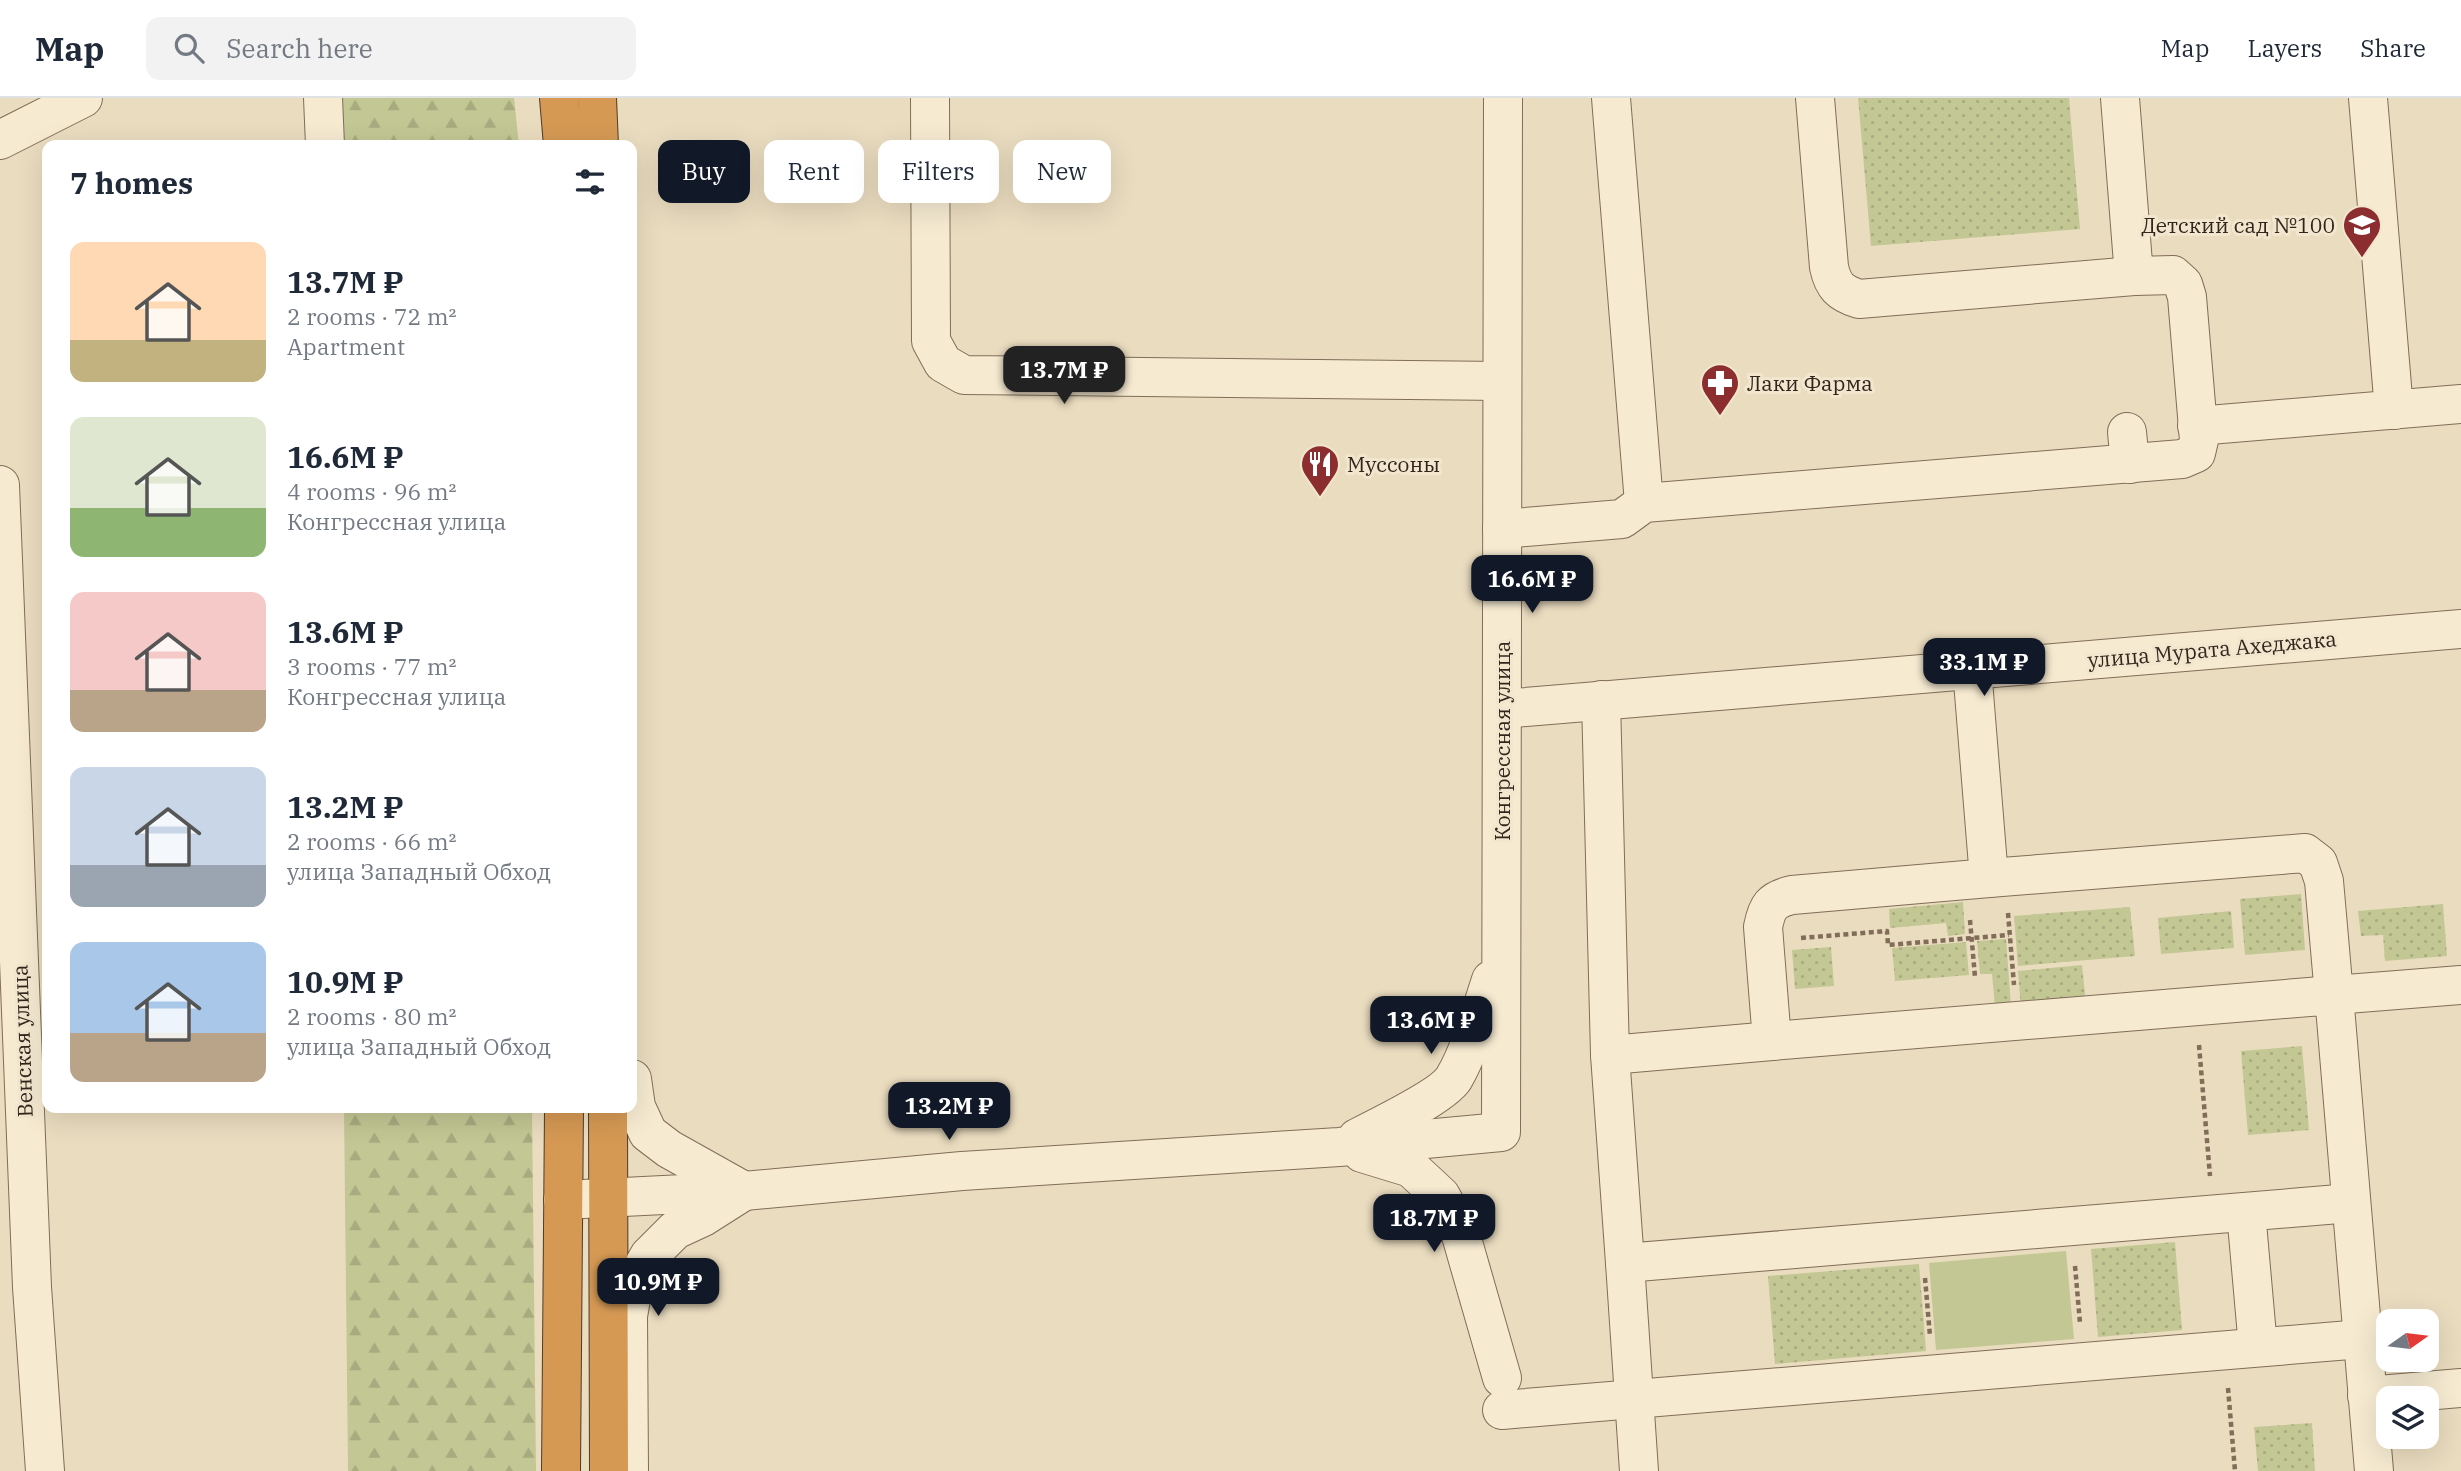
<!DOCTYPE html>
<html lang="en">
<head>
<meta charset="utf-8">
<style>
	:root { --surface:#fff; --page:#f2f2f3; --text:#1f2937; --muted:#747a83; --line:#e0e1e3; --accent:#111827 }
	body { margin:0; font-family:"IBM Plex Serif",serif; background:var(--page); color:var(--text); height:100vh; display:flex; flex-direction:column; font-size:26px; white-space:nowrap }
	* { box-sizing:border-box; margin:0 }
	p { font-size:23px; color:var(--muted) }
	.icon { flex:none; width:38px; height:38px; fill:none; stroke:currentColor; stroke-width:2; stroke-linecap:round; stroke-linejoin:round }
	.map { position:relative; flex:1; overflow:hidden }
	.panel { position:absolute; left:42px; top:42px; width:595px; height:973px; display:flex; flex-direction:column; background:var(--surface); border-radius:14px; box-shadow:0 7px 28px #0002 }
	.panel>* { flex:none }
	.top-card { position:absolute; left:658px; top:42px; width:665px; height:63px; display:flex; gap:14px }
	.needle { width:46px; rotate:76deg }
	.tools { position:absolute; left:2376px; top:1211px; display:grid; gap:14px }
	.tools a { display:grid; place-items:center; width:63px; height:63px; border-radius:14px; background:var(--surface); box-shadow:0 7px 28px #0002; font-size:35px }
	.price { position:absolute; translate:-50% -60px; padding:0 16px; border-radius:14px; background:var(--accent); color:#fff; font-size:23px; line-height:46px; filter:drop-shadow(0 2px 4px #0008) }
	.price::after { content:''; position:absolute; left:50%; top:42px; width:21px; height:16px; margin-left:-10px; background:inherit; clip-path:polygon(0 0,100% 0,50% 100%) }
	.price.on { background:#222; color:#fff }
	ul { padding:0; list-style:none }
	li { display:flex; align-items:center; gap:21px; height:175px; padding:0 28px }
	li span { display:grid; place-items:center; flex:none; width:196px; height:140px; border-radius:14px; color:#555 }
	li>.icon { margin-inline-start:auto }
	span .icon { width:84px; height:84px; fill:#fffc; stroke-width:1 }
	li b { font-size:30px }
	h2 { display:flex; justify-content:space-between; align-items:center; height:84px; padding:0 28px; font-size:30px }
	.chip { padding:0 24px; border-radius:14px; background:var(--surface); box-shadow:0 7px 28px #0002; font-size:24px; line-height:63px }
	.chip.on { background:var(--accent); color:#fff }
	header { display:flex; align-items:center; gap:42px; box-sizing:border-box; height:98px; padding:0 35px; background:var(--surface); border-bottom:2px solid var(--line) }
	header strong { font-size:33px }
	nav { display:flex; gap:38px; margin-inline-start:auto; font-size:24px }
	.search { width:490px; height:63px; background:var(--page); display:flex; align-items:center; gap:18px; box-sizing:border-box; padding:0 24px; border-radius:14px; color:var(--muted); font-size:26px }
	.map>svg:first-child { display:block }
	.green { fill:url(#green-dots) }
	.forest { fill:url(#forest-firs) }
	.pitch { fill:#c3c794 }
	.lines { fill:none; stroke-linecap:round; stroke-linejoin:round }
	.minor-casing { stroke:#816d59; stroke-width:40 }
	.highway-casing { stroke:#4f3c2d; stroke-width:40 }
	.path { stroke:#816d59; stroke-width:4.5; stroke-dasharray:5 3.5; stroke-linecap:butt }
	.minor { stroke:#f6ead1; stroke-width:38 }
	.highway { stroke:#d59954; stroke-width:38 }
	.labels { text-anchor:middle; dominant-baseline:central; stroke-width:6; stroke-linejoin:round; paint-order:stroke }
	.poi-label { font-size:21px; fill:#32261c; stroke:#f2e7ce; text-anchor:start }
	.street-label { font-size:21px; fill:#32261c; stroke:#f2e7ce }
</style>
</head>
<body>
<header>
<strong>Map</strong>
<div class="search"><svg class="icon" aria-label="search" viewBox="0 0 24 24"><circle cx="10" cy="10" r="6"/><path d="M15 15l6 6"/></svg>Search here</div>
<nav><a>Map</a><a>Layers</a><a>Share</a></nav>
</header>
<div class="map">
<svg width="2461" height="1373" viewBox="0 0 2461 1373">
	<defs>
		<pattern id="green-dots" width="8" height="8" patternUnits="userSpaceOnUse" patternTransform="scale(1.75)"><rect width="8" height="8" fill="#c3c794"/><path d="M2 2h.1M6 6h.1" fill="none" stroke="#a8ab7f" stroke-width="1.8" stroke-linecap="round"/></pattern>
		<pattern id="forest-firs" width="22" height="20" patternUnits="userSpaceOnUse" patternTransform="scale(1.75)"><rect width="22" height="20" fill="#c3c794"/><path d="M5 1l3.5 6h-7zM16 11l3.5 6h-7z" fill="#a8ab7f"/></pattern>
	</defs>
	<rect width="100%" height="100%" fill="#eadcbf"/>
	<g class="green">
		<polygon points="1858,0 2069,0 2080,131 1871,148"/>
		<polygon points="2301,796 2305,852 2245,857 2240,801"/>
		<polygon points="1963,804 1965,836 1948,838 1946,825 1890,830 1889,811"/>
		<polygon points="2443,806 2447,858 2385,863 2383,837 2361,838 2358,813"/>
		<polygon points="2130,809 2135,858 2018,868 2014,818"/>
		<polygon points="2231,813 2234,850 2161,856 2158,820"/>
		<polygon points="2006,841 2011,908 1995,909 1992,876 1980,876 1977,843"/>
		<polygon points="1966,844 1969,877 1895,883 1892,850"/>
		<polygon points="1831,849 1834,888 1795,891 1792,852"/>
		<polygon points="2082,867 2086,906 2021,911 2018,873"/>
		<polygon points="2302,948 2309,1032 2248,1037 2241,953"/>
		<polygon points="2175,1144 2182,1232 2098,1239 2091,1151"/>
		<polygon points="1919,1166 1926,1253 1775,1266 1768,1178"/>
		<polygon points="2312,1325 2315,1373 2258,1373 2254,1329"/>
	</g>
	<g class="forest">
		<polygon points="331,0 514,0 519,47 332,47"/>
		<polygon points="344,1010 532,1010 536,1373 348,1373"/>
	</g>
	<polygon class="pitch" points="2066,1153 2074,1241 1936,1252 1929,1165"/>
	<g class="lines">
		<defs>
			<g id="minor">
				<polyline points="323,0 325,47"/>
				<polyline points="930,0 931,243 943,265 964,277 1502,283"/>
				<polyline points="1611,0 1644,405"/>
				<path d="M 1815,0 L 1829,169 C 1833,188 1840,195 1859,201 L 2134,178"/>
				<polyline points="2368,0 2394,312"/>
				<polyline points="0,42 83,0"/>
				<polyline points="2197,328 2461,306"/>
				<polyline points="2127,334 2130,366"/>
				<polyline points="0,387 32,1189 45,1373"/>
				<polyline points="1502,431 1622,421 1644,405 2182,361 2196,355 2199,342 2187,199 2183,186 2173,177 2134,178 2120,0"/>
				<path d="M 1601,602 L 1610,957 L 1772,943 L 1763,829 C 1767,809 1771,802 1792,797 L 1989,780 L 1972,571"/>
				<polyline points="1502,611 2461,531"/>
				<polyline points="1989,780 2305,755 2318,765 2324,783 2334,897 2461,887"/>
				<polyline points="1772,943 2334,897 2374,1373"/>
				<polyline points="1610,957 1625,1165 2351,1105"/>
				<path d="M 1357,1040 C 1377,1030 1444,997 1454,980 C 1470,953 1481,912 1491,882"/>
				<polyline points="1362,1055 1411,1070 1441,1098 1460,1134 1502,1280"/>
				<polyline points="563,1102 744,1093 962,1073 1339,1049 1501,1034 1503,0"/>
				<polyline points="2246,1114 2258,1249"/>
				<polyline points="1625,1165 1639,1373"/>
				<polyline points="2367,1298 2461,1290"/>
				<polyline points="1502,1312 2362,1241"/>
				<polyline points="629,1373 628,1218 634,1184 649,1158 675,1132 703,1119 744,1093 669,1051 648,1035 636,1009 632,981"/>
			</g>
			<g id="highway">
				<polyline points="559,0 563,47"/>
				<polyline points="597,0 599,47"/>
				<polyline points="608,1010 609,1373"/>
				<polyline points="561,1373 564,1010"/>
			</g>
		</defs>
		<use href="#minor" class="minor-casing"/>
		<use href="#highway" class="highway-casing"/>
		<g class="path">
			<polyline points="2008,815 2014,887"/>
			<polyline points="1970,822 1975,879"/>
			<polyline points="1801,840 1887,833 1888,847 2009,837"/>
			<polyline points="2199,947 2210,1078"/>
			<polyline points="2075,1168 2080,1225"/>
			<polyline points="1925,1180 1930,1238"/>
			<polyline points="2228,1290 2235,1373"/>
		</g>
		<use href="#minor" class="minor"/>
		<use href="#highway" class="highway"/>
	</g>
	<defs>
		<symbol id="school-pin" viewBox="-11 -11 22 30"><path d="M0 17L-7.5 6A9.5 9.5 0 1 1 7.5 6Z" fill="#8c2d30" stroke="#f2e7ce"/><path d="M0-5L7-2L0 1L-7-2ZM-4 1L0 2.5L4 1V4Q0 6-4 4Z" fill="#fff"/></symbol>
		<symbol id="pharmacy-pin" viewBox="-11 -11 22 30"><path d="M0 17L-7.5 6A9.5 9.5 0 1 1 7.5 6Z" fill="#8c2d30" stroke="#f2e7ce"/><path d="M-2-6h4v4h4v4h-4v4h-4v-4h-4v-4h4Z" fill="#fff"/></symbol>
		<symbol id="restaurant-pin" viewBox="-11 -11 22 30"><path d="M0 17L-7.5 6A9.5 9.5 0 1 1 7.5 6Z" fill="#8c2d30" stroke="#f2e7ce"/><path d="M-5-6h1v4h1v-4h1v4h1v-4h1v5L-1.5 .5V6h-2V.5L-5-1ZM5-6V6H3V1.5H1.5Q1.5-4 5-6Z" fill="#fff"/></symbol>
	</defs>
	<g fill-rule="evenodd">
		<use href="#school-pin" x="2340" y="105" width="44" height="60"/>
		<use href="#pharmacy-pin" x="1698" y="263" width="44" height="60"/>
		<use href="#restaurant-pin" x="1298" y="344" width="44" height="60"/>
	</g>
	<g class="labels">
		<g class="poi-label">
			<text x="2335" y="127" text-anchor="end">Детский сад №100</text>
			<text x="1747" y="285">Лаки Фарма</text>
			<text x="1347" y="366">Муссоны</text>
		</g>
		<g class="street-label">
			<text transform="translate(2212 551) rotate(-5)">улица Мурата Ахеджака</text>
			<text transform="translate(1502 643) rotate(-90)">Конгрессная улица</text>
			<text transform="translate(22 943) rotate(-92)">Венская улица</text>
		</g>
	</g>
</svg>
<div class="tools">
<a><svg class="needle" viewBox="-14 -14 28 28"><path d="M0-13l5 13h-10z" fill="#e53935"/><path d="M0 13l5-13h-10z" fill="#747a83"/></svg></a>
<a><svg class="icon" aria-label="layers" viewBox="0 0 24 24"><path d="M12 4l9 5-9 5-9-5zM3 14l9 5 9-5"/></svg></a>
</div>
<b class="price on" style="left:1064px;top:308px">13.7M ₽</b>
<b class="price" style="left:1532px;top:517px">16.6M ₽</b>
<b class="price" style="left:1984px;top:600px">33.1M ₽</b>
<b class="price" style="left:1431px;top:958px">13.6M ₽</b>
<b class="price" style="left:949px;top:1044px">13.2M ₽</b>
<b class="price" style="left:1434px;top:1156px">18.7M ₽</b>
<b class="price" style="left:658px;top:1220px">10.9M ₽</b>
<div class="top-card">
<a class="chip on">Buy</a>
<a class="chip">Rent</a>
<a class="chip">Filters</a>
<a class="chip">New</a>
</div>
<section class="panel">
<h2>7 homes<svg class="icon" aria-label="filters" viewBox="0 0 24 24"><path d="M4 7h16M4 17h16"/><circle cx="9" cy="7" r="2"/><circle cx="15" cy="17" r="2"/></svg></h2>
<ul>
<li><span style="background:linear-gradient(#ffd9b3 70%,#c2b280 0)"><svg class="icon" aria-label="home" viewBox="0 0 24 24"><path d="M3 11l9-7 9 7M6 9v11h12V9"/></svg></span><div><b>13.7M ₽</b><p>2 rooms · 72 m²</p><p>Apartment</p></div></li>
<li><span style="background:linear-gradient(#dfe7d0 65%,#8fb573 0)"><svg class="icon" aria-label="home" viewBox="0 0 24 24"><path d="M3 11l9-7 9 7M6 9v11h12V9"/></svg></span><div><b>16.6M ₽</b><p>4 rooms · 96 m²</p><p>Конгрессная улица</p></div></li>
<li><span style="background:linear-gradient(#f6c9c9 70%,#b9a48a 0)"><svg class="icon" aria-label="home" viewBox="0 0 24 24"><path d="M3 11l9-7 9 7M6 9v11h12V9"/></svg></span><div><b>13.6M ₽</b><p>3 rooms · 77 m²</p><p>Конгрессная улица</p></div></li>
<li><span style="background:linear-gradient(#c9d6e8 70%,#9aa5b1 0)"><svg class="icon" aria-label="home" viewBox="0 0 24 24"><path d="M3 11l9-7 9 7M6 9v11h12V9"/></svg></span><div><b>13.2M ₽</b><p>2 rooms · 66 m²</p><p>улица Западный Обход</p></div></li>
<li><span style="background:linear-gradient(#a9c7e8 65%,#b9a48a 0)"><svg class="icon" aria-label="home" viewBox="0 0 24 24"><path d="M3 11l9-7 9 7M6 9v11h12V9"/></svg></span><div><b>10.9M ₽</b><p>2 rooms · 80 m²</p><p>улица Западный Обход</p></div></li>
</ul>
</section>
</div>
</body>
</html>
